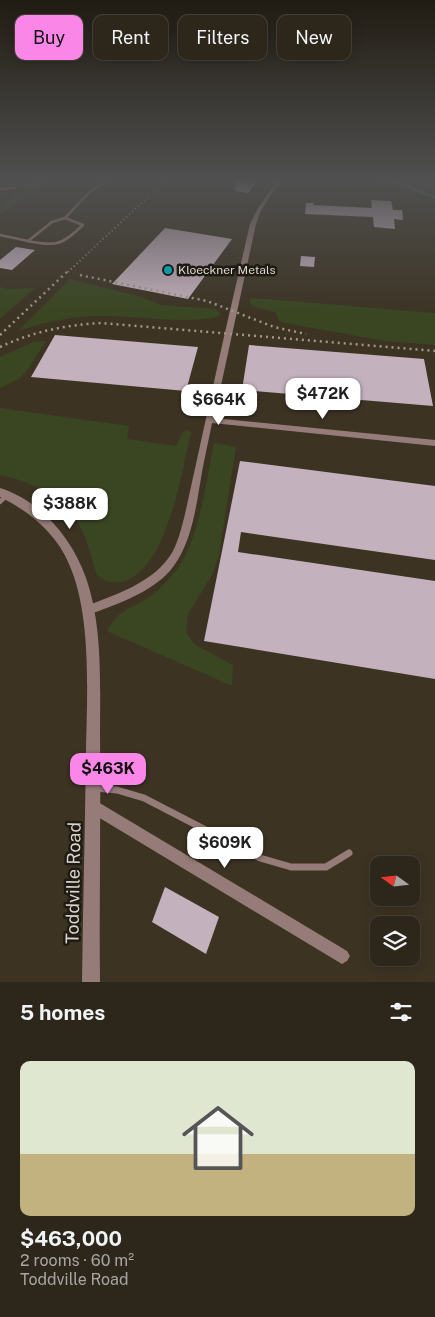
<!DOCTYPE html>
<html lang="en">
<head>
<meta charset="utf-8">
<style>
	:root { --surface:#2d261a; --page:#352e23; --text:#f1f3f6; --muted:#a7a5a2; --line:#484339; --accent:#fa87e7 }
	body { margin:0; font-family:"Public Sans",sans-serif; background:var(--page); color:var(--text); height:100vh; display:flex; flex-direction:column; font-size:19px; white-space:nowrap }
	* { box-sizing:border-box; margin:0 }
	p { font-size:16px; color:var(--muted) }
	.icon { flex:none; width:28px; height:28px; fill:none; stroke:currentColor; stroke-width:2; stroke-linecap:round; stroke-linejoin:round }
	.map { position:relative; height:982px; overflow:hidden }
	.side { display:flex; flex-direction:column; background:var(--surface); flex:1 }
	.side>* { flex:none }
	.hud { position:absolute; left:15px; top:15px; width:405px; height:45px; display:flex; gap:10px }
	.needle { width:32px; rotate:285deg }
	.controls { position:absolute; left:370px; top:856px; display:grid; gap:10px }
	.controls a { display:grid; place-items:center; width:50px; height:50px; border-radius:10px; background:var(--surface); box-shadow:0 2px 12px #0003,0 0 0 1px var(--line); font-size:25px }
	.price { position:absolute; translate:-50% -42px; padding:0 11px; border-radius:10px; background:#fff; color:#222; font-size:16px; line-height:32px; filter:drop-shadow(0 1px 2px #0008) }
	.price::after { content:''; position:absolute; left:50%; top:30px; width:15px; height:11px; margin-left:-8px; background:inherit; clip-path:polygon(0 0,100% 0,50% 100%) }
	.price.current { background:var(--accent); color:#111 }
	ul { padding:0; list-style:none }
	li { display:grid; align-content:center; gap:10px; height:265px; padding:0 20px }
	li span { display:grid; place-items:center; height:155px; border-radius:10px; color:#555 }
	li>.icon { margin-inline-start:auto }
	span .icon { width:90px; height:90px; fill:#fffc; stroke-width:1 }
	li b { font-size:21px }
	h2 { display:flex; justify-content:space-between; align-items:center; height:60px; padding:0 20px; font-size:21px }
	.tag { padding:0 18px; border-radius:10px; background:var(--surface); box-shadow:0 2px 12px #0003,0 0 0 1px var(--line); font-size:18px; line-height:45px }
	.tag.current { background:var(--accent); color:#111 }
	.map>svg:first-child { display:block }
	.green { fill:#3a4622 }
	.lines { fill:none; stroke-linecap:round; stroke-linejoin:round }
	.stream { stroke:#3e7b96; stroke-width:2 }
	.building { fill:#c4b1be }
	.service-far2 { stroke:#967c79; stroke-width:2.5 }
	.service-far1 { stroke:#967c79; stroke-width:4.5 }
	.service { stroke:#967c79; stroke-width:7 }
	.minor { fill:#967c79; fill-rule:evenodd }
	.tertiary { fill:#967c79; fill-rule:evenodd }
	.rail-far1 { stroke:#9f988c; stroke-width:2; stroke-dasharray:1 3; stroke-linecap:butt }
	.rail { stroke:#9f988c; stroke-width:2.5; stroke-dasharray:2 4; stroke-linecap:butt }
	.culture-dot { fill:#0f9aa8; stroke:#1f1b14; stroke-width:2 }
	.labels { text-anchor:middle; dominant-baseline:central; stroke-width:5; stroke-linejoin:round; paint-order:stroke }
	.far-poi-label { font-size:12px; fill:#dcd6cd; stroke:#1f1b14; text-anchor:start }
	.near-street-label { font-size:18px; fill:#dcd6cd; stroke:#1f1b14 }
</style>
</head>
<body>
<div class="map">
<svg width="435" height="982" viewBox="0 0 435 982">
	<rect width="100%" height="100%" fill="#3c3323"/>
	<g class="green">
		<polygon points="34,179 52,179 0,215 0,206"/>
		<polygon points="350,179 435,179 435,198 391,186"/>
		<path d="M 70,279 L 142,297 L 161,305 L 216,309 L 220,313 L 219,316 L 213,318 C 175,323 139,316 101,316 C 72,316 46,322 18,331 Z"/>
		<polygon points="0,287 8,289 35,288 0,319"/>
		<polygon points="253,298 435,313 435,345 385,341 290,324 279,321 275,312 254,307 250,304 250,299"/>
		<polygon points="46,341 26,372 19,379 0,388 0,357 33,342"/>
		<path d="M 0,408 L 129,426 L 127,439 L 176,446 L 183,431 L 189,430 L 191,434 C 181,473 167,572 121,582 C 113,584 102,580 97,575 C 91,557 87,535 76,520 C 57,494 30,481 0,475 Z"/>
		<path d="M 214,443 L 236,447 L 219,555 L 212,575 L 188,614 L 186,632 L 194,644 L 233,665 L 232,686 L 107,631 C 118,609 132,609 151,596 C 157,592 163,585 168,580 C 199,550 205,485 214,443 Z"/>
	</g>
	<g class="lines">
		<polyline class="stream" points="387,179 435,197"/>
	</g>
	<g class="building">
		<polygon points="236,179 259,179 248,193 235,191"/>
		<polygon points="371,200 391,201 393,210 402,210 403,220 394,219 395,229 374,227 373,217 305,214 306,203 314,203 313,205 372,208"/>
		<polygon points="165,228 232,239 188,299 112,284"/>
		<polygon points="16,247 35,250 12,270 0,268 0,260"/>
		<polygon points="301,256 315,257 314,267 300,266"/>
		<polygon points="55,335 198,347 186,391 31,377"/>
		<polygon points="249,345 424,359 433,406 242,390"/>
		<polygon points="240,461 435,486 435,560 241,532 238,552 435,581 435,679 204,641"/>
		<polygon points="165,887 219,917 206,954 152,922"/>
	</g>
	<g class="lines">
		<g class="service-far2">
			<polyline points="0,189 14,188"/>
			<path d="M 65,218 L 83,225 C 62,245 56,247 28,241 L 52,222 Z"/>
			<path d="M 65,218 C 80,203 93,183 115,179"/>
			<polyline points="0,235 28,241"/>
		</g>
		<polyline class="service-far1" points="0,502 7,495"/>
		<polyline class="service" points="95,788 117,790 144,798 260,858 291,867 326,867 349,853"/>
		<g class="minor">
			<path d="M 278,179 L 282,179 L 261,210 L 256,224 L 214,418 L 435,440 L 435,446 L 212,423 C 209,439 205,455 202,472 C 196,506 192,549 166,575 C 145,595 115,605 88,615 L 84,613 L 83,610 L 84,607 C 116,594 155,583 173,551 C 179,539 182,526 185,514 L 223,341 L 250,224 L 257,210 Z"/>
			<polygon points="93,799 347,951 350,956 347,961 342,964 337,961 88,811 86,806 88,801"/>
		</g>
		<path class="tertiary" d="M 0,488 C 41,501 72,538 86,578 C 103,627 100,684 100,736 C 101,818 99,900 100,982 L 82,982 C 83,905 85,828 86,751 C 87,694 92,616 69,564 C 56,533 29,511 0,497 Z"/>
		<polyline class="rail-far1" points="68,272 167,179"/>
		<g class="rail">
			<polyline points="80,275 207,301 274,327 306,334"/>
			<polyline points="0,335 69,270"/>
			<path d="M 0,347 C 32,332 65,325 101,323 L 435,351"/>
		</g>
	</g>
	<linearGradient id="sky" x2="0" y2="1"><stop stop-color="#211c13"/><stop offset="0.57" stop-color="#505050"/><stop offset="1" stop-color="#505050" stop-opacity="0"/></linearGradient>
	<rect width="435" height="316" fill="url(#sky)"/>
	<circle class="culture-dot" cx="168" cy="270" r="5"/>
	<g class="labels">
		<g class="far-poi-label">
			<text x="178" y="270">Kloeckner Metals</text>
		</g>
		<g class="near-street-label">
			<text transform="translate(73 883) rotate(-89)">Toddville Road</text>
		</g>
	</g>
</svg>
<div class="controls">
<a><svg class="needle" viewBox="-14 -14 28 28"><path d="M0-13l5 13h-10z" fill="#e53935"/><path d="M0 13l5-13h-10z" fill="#a7a5a2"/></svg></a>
<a><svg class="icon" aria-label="layers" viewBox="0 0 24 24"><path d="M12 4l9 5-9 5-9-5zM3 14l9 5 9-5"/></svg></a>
</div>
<b class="price" style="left:323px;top:420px">$472K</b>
<b class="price" style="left:219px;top:426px">$664K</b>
<b class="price" style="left:70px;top:530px">$388K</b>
<b class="price current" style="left:108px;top:795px">$463K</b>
<b class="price" style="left:225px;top:869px">$609K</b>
<div class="hud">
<a class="tag current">Buy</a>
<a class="tag">Rent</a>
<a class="tag">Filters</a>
<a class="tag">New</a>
</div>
</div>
<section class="side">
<h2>5 homes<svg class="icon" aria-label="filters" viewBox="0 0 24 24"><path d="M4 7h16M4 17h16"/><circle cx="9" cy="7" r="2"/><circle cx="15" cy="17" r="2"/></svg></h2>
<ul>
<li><span style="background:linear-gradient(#dfe7d0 60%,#c2b280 0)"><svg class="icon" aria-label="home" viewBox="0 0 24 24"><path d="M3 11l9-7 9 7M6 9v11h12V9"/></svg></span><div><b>$463,000</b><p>2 rooms · 60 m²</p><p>Toddville Road</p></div></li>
</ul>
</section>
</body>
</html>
